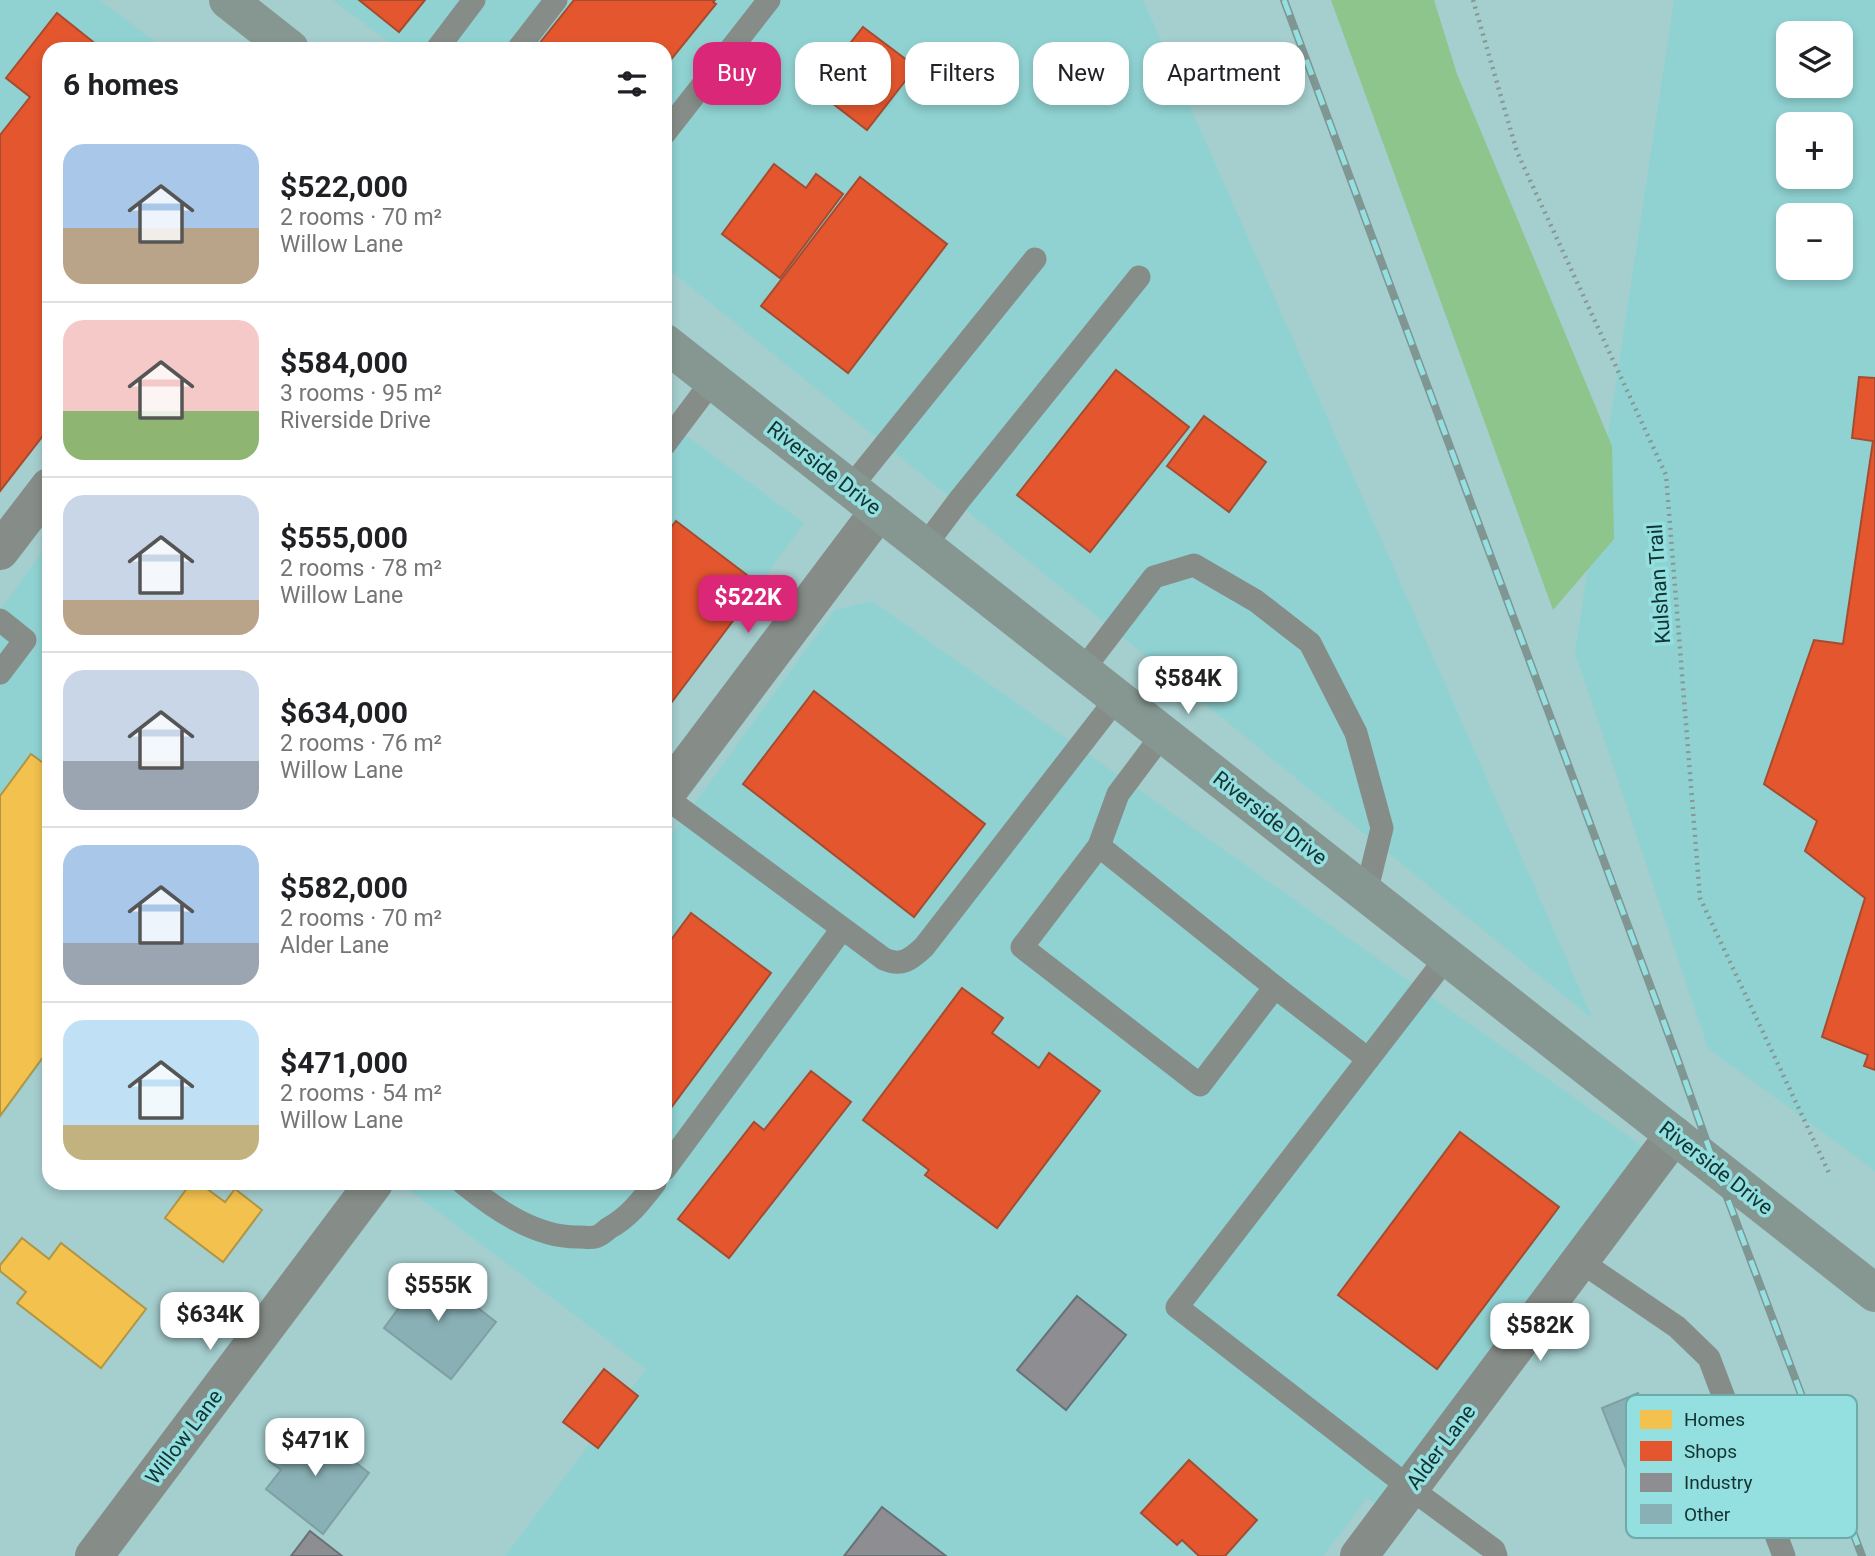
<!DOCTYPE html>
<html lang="en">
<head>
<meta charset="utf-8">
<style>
	:root { --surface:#fff; --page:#f6f6f6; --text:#202124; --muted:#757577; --line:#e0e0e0; --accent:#db2777 }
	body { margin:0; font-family:Roboto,sans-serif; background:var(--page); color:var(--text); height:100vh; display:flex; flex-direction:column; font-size:26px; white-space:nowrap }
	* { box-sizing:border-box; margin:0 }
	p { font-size:23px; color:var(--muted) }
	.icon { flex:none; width:38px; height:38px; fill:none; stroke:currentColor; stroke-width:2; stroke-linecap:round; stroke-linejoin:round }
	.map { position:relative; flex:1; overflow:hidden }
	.drawer { position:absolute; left:42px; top:42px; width:630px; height:1148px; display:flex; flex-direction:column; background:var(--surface); border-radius:21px; box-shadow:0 4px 10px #0003 }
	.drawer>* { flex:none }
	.guide { position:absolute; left:693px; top:42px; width:665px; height:63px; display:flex; gap:14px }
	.tools { position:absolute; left:1776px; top:21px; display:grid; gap:14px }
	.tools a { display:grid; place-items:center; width:77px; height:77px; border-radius:14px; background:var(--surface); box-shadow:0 4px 10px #0003; font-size:35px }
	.price { position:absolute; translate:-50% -60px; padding:0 16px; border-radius:14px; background:#fff; color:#222; font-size:23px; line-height:46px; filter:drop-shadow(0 2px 4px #0008) }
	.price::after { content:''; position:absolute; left:50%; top:42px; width:21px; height:16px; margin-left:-10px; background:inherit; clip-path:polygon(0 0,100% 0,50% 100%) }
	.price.on { background:var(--accent); color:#fff }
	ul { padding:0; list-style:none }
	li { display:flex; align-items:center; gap:21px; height:175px; padding:0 21px }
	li+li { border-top:2px solid var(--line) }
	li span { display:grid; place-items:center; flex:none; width:196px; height:140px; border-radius:21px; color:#555 }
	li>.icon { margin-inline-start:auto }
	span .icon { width:84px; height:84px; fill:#fffc; stroke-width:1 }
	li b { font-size:30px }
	h2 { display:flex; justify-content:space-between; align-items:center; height:84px; padding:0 21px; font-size:30px }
	.chip { padding:0 24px; border-radius:21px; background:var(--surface); box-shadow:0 4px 10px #0003; font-size:24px; line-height:63px }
	.chip.on { background:var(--accent); color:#fff }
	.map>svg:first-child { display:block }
	.built { fill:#90d2d2; fill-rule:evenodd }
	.green { fill:#8dc58d }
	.homes { fill:#f2c14e; stroke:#af9646; stroke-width:2 }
	.shops { fill:#e4572e; stroke:#a54c30; stroke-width:2 }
	.industry { fill:#8d8d92; stroke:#687276; stroke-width:2 }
	.building { fill:#89b0b5; stroke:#809fa3; stroke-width:2 }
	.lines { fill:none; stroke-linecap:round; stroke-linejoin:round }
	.path { stroke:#879793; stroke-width:4.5; stroke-dasharray:2 5; stroke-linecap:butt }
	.service { stroke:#868d88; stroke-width:23 }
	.minor { stroke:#868d88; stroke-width:38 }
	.secondary { stroke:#869792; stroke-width:38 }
	.rail-casing { stroke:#809693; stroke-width:8 }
	.rail { stroke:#94dfdf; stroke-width:5; stroke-dasharray:16; stroke-linecap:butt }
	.labels { text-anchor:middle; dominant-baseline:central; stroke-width:7; stroke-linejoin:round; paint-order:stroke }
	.street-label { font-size:21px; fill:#133333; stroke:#94dfdf }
	.key { fill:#94dfdf; stroke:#6dabab; stroke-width:2 }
	.key-label { font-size:19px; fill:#133333 }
</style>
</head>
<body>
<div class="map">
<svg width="1875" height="1556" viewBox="0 0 1875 1556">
	<rect width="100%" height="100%" fill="#a5cece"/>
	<g class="built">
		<polygon points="0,0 99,0 165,49 49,49 49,427 0,492"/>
		<polygon points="333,0 1143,0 1593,1019 665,266 665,49 398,49"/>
		<path d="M 1674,0 L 1875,0 L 1875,1171 L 1708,1048 L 1575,653 ZM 1788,33 L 1841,33 L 1841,86 L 1788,86 ZM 1788,124 L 1841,124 L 1841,177 L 1788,177 ZM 1788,215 L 1841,215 L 1841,268 L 1788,268 Z"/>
		<polygon points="665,420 804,523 665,714"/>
		<polygon points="49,543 49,1053 0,1118 0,610"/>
		<polygon points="872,601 1651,1152 1386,1513 1367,1498 1323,1556 505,1556 646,1369 411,1191 417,1183 665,1183 665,844 835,610"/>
	</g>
	<polygon class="green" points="1331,0 1434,0 1457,74 1612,446 1614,539 1553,610"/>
	<g class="homes">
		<polygon points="31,754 49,767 49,1049 0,1116 0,796"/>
		<polygon points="191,1183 199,1183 225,1202 235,1189 262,1210 223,1262 165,1218"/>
		<polygon points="22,1238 49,1259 61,1243 146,1309 101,1368 17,1303 26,1292 0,1271 0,1265"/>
	</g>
	<g class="shops">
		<polygon points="359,0 425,0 399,32"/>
		<polygon points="574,0 715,0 713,2 716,4 665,67 665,49 535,49"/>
		<polygon points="57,13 102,49 49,49 49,428 0,491 0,135 30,97 6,78"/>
		<polygon points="863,27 916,67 867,130 814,89"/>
		<polygon points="774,164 806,188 816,174 843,194 780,278 722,234"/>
		<polygon points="860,177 947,244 848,373 761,306"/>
		<polygon points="1116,370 1189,427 1090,552 1017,495"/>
		<polygon points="1859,377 1875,378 1875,1070 1864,1066 1868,1055 1822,1037 1865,898 1805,851 1817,821 1764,784 1814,640 1843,644 1873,441 1852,438"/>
		<polygon points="1204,416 1266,462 1229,512 1167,466"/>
		<polygon points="676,521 760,585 665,711 665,535"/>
		<polygon points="814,691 985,824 914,917 743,784"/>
		<polygon points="691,913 771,973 665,1116 665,948"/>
		<polygon points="962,988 1003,1018 992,1033 1039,1068 1049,1053 1100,1091 997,1228 925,1175 929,1170 863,1120"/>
		<polygon points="811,1071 851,1102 729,1258 678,1219 754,1122 764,1130"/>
		<polygon points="1460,1132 1559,1207 1437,1369 1338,1295"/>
		<polygon points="604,1369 638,1396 598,1448 563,1422"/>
		<polygon points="1189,1460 1257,1520 1225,1556 1199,1556 1182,1540 1177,1545 1141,1513"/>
	</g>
	<g class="industry">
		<polygon points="1077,1296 1126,1335 1066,1410 1017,1370"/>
		<polygon points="882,1507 946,1556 844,1556"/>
		<polygon points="310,1531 342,1556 291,1556"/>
	</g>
	<g class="building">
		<polygon points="425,1267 496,1322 451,1379 384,1328 401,1305 391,1297 402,1282 409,1287"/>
		<polygon points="1638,1393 1677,1491 1641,1506 1602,1408"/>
		<polygon points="309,1426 369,1473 323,1534 266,1489 281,1470 269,1461 289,1434 298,1441"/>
	</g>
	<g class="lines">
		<polyline class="path" points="1473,0 1517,152 1666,475 1700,898 1830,1175"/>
		<g class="service">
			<polyline points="437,49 474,0"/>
			<polyline points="518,49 556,0"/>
			<polyline points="665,133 769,0"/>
			<polyline points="665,444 713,380"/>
			<polyline points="850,488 1035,259"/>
			<polyline points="924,547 960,499 1139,277"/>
			<polyline points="0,620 25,640 0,673"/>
			<polyline points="1082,671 1154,577 1194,565 1256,601 1310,643 1356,733 1382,828 1366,893"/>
			<polyline points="1163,734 1118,794 1099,846 1022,947 1200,1085 1275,987"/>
			<path d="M 665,797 L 884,959 C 902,967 911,959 924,947 L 1117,698"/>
			<polyline points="1099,846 1275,987 1368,1059"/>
			<polyline points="1447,957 1177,1307 1410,1488 1494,1550 1496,1556"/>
			<polyline points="665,1169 842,929"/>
			<path d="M 463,1183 C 495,1209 536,1238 579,1237 C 584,1237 591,1238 595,1237 C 600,1236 605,1231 609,1228 C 629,1217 641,1201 655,1183"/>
			<polyline points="1580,1261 1677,1327 1709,1358 1784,1556"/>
		</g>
		<g class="minor">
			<polyline points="0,551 49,487"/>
			<polyline points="665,795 879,511"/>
			<polyline points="94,1556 374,1183"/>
			<polyline points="1359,1556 1674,1135"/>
		</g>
		<g class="secondary">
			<polyline points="228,0 290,49"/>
			<polyline points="665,343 1875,1293"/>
		</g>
		<defs>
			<polyline id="rail" points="1284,0 1676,1055 1716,1168 1862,1556"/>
		</defs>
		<use href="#rail" class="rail-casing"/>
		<use href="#rail" class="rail"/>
	</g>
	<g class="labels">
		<g class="street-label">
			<text transform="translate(824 468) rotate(38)">Riverside Drive</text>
			<text transform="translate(1659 584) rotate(-94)">Kulshan Trail</text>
			<text transform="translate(1270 818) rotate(38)">Riverside Drive</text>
			<text transform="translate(1716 1168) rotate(38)">Riverside Drive</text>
			<text transform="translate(184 1437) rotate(-53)">Willow Lane</text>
			<text transform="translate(1441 1447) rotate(-53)">Alder Lane</text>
		</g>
	</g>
	<rect x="1626" y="1395" width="231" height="143" rx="10" class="key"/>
	<rect x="1640" y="1410" width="32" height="19" fill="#f2c14e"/>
	<rect x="1640" y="1441" width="32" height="20" fill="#e4572e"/>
	<rect x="1640" y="1473" width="32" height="19" fill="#8d8d92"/>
	<rect x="1640" y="1504" width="32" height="20" fill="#89b0b5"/>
	<g class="key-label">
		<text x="1684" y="1426">Homes</text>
		<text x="1684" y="1458">Shops</text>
		<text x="1684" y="1489">Industry</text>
		<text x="1684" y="1521">Other</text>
	</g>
</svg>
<div class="tools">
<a><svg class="icon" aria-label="layers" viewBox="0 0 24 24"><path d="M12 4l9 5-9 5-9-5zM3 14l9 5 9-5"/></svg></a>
<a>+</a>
<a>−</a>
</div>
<b class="price on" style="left:748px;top:635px">$522K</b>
<b class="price" style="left:1188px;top:716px">$584K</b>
<b class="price" style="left:438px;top:1323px">$555K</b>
<b class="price" style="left:210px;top:1352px">$634K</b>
<b class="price" style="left:1540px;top:1363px">$582K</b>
<b class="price" style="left:315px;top:1478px">$471K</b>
<div class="guide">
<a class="chip on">Buy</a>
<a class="chip">Rent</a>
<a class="chip">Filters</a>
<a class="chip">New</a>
<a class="chip">Apartment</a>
</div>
<section class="drawer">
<h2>6 homes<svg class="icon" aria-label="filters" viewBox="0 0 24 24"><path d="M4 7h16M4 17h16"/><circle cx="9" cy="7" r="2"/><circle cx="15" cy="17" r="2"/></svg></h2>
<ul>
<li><span style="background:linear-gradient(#a9c7e8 60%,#b9a48a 0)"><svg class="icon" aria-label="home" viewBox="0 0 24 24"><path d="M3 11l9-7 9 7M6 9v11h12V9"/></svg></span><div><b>$522,000</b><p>2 rooms · 70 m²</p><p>Willow Lane</p></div></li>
<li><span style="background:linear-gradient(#f6c9c9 65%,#8fb573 0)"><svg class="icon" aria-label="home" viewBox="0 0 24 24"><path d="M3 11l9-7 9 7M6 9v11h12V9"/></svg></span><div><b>$584,000</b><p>3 rooms · 95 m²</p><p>Riverside Drive</p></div></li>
<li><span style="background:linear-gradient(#c9d6e8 75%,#b9a48a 0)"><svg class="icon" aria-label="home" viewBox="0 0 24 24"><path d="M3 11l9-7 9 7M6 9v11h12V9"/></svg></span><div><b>$555,000</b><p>2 rooms · 78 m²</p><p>Willow Lane</p></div></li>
<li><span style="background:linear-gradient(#c9d6e8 65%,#9aa5b1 0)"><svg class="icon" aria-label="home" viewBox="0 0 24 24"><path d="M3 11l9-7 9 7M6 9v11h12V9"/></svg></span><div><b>$634,000</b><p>2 rooms · 76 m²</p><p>Willow Lane</p></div></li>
<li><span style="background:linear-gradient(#a9c7e8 70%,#9aa5b1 0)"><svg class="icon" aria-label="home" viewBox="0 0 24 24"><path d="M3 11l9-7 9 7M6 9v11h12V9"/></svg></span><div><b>$582,000</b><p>2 rooms · 70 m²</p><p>Alder Lane</p></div></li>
<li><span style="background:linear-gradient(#bfe0f5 75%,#c2b280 0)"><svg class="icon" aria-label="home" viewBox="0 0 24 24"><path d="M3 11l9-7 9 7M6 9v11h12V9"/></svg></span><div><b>$471,000</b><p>2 rooms · 54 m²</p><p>Willow Lane</p></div></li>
</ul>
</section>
</div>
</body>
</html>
